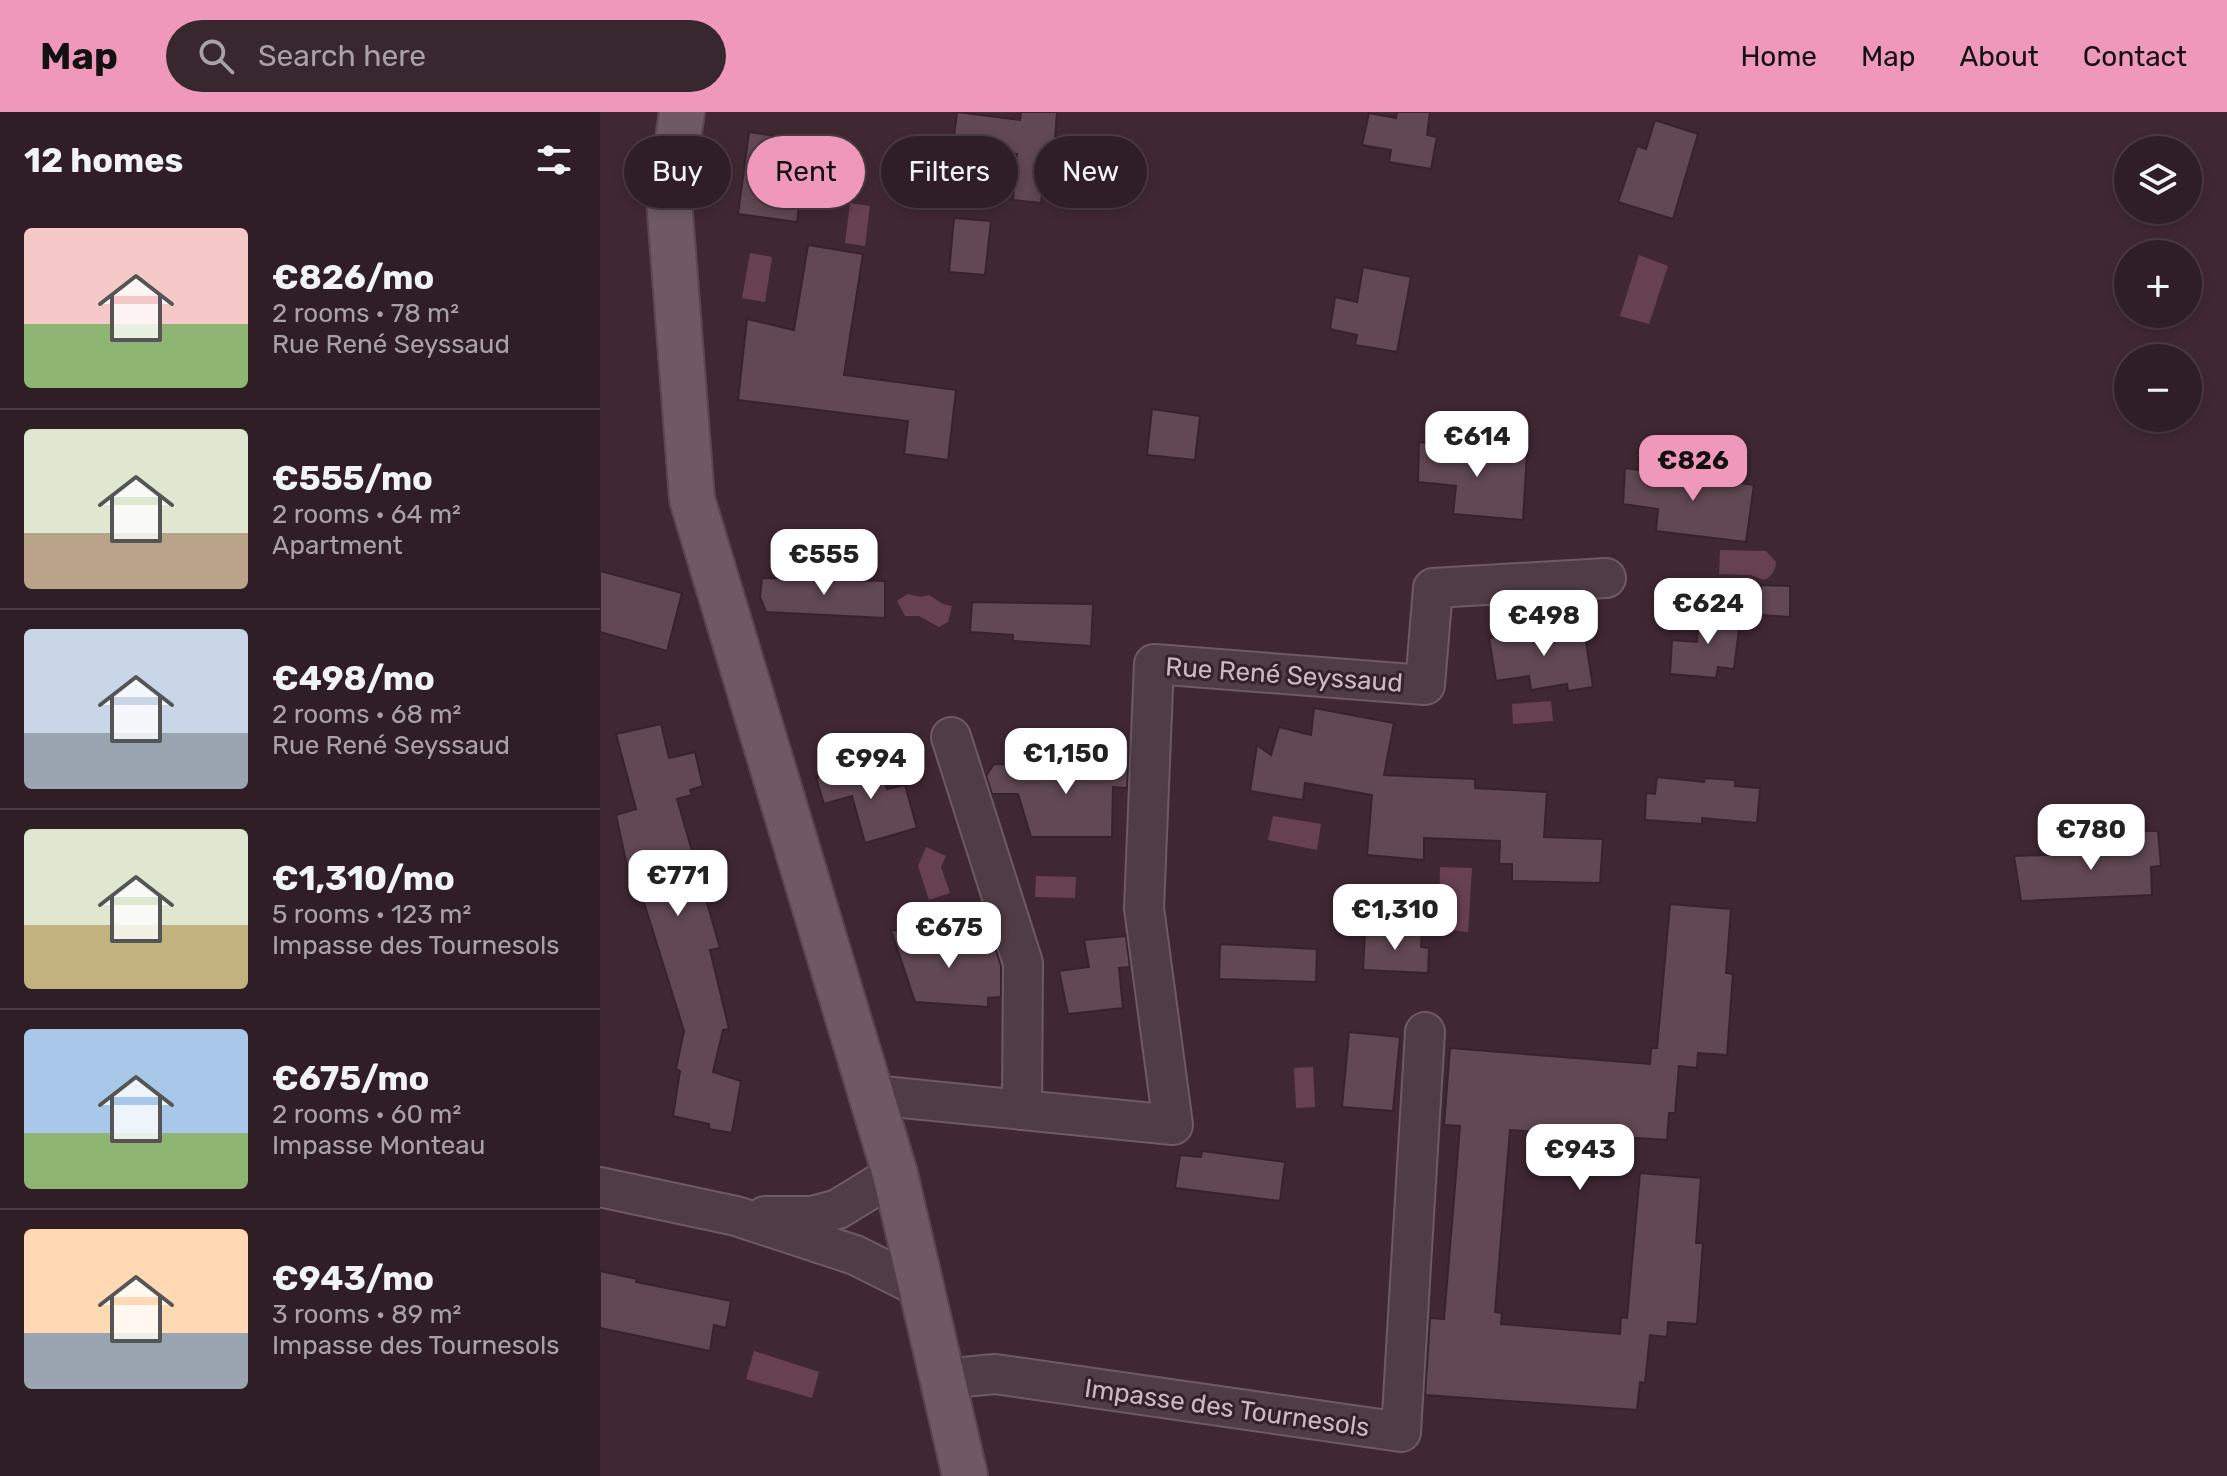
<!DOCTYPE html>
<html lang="en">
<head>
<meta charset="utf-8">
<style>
	:root { --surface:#301e26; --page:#38272e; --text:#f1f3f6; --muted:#a8a2a7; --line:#4b3c43; --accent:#f097bc }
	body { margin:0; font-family:Rubik,sans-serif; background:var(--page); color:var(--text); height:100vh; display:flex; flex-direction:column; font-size:30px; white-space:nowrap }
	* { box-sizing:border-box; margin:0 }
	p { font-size:26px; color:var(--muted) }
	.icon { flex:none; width:44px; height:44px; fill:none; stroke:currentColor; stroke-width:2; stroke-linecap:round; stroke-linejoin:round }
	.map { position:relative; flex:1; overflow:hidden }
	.side { display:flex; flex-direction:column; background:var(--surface); width:600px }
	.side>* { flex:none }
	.banner { position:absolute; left:24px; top:24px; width:760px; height:72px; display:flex; gap:16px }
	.controls { position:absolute; left:1514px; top:24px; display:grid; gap:16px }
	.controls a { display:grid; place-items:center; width:88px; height:88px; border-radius:50%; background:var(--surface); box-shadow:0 4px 12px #0003,0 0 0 2px var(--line); font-size:40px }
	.price { position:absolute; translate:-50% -68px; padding:0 18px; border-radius:16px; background:#fff; color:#222; font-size:26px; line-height:52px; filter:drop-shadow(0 2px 4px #0008) }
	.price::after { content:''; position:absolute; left:50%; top:48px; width:24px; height:18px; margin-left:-12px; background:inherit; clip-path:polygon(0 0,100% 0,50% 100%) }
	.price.selected { background:var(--accent); color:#111 }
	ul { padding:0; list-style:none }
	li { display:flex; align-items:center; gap:24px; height:200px; padding:0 24px }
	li+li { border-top:2px solid var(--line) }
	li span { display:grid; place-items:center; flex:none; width:224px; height:160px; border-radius:8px; color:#555 }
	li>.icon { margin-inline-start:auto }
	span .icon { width:96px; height:96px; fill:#fffc; stroke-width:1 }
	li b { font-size:34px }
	h2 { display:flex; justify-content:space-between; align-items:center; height:96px; padding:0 24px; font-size:34px }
	.chip { padding:0 28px; border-radius:36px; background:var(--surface); box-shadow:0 4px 12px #0003,0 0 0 2px var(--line); font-size:28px; line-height:72px }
	.chip.selected { background:var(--accent); color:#111 }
	header { display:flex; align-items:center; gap:48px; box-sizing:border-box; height:112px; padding:0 40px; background:var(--accent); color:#111 }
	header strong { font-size:38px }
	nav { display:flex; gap:44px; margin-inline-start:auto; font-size:28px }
	.search { width:560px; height:72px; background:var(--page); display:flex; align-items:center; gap:20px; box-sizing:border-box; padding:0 28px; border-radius:44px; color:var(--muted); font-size:30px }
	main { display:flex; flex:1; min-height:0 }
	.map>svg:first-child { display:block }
	.water { fill:#674051 }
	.building { fill:#614853; stroke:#37232c; stroke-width:2 }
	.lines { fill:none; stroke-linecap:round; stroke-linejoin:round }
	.minor-casing { stroke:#6d5a63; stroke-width:42 }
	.major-casing { stroke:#59464e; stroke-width:48 }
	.minor { stroke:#503c45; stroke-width:38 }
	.major { stroke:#6f5a64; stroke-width:44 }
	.labels { text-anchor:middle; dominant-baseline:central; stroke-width:6; stroke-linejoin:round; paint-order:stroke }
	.street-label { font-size:26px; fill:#cab9c0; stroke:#35212a }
</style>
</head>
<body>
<header>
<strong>Map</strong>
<div class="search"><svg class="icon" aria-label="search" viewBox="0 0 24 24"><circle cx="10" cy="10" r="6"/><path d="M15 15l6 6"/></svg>Search here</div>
<nav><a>Home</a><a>Map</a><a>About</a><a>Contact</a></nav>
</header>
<main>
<section class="side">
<h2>12 homes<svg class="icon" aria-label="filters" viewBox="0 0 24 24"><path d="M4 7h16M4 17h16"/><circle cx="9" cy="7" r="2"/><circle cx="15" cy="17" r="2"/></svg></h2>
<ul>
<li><span style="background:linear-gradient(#f6c9c9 60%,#8fb573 0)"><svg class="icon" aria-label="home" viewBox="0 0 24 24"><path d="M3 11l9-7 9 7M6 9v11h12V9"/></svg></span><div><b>€826/mo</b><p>2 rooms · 78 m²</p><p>Rue René Seyssaud</p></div></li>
<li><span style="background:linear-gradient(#dfe7d0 65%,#b9a48a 0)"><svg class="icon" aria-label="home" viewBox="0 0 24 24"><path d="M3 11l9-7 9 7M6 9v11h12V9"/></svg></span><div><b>€555/mo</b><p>2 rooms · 64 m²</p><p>Apartment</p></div></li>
<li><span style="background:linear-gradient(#c9d6e8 65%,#9aa5b1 0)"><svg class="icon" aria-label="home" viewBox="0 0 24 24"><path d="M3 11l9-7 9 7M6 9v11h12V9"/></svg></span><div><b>€498/mo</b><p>2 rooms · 68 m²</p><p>Rue René Seyssaud</p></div></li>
<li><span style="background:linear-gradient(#dfe7d0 60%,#c2b280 0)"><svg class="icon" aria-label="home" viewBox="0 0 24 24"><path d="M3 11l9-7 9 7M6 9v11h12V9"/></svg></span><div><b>€1,310/mo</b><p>5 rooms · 123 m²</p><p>Impasse des Tournesols</p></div></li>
<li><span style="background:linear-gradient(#a9c7e8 65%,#8fb573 0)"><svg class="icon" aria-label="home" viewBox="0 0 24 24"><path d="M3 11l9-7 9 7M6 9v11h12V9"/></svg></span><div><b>€675/mo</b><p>2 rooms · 60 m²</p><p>Impasse Monteau</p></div></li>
<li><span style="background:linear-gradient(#ffd9b3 65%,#9aa5b1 0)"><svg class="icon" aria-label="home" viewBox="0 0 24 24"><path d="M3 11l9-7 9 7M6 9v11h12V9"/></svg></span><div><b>€943/mo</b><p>3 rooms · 89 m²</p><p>Impasse des Tournesols</p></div></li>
</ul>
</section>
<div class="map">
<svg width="1627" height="1364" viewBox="0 0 1627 1364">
	<rect width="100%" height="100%" fill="#402833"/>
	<g class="water">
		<polygon points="250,91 270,94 265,134 245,131"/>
		<polygon points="150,141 172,145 165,190 142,186"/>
		<polygon points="1039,143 1068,154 1049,212 1020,204"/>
		<path d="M 1120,438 L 1166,439 L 1176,450 C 1175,459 1173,464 1164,468 L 1151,463 L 1119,462 Z"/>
		<polygon points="308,482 321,485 329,483 343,492 352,494 348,510 339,515 319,504 305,504 297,489"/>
		<polygon points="951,589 953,609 913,612 912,592"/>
		<polygon points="673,704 721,712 717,738 668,728"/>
		<polygon points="326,735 346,744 341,755 350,781 329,788 318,754"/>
		<polygon points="840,755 872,756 868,820 839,817"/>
		<polygon points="436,764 476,765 475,786 435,785"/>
		<polygon points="713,955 715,995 696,996 694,956"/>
		<polygon points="154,1239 219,1260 212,1286 146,1267"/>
	</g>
	<g class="building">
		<polygon points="357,0 420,8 421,0 457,0 453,55 445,54 441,91 413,88 417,42 353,33"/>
		<polygon points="797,0 830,0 827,23 837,25 831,57 789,50 791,38 762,33 769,1 796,6"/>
		<polygon points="1055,8 1098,22 1073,107 1018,90 1037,34 1046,37"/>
		<polygon points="149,20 189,26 183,68 202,70 197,110 138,102"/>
		<polygon points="354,106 391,109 385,163 349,160"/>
		<polygon points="208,133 263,142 244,263 356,278 348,348 304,342 308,309 138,288 147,207 194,218"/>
		<polygon points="763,155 811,165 797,240 755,233 757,223 730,217 735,185 757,190"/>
		<polygon points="552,297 600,304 595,348 547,343"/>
		<polygon points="819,330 927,341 923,408 853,402 856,374 818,370"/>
		<polygon points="1025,356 1085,364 1085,356 1121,361 1121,368 1154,373 1146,430 1056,419 1058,397 1023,392"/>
		<polygon points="0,459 82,481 67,539 0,520"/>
		<polygon points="162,466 285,469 285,506 166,500 160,485"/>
		<polygon points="1161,473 1190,474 1190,505 1160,503"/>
		<polygon points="372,490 493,492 491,534 413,529 413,523 370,520"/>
		<polygon points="1099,496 1141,501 1134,557 1118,555 1116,566 1070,562 1072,528 1097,530"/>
		<polygon points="983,511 993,575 968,579 967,572 931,578 929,564 896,569 889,526"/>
		<polygon points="714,596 794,611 784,663 875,667 875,676 947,680 944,725 1003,727 1000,771 912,769 912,752 899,752 900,729 824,726 824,748 767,743 772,683 705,671 703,688 650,679 657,633 671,643 679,615 711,623"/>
		<polygon points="61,612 69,646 95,640 103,674 90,678 92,683 77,687 120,836 110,838 129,917 123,918 113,960 141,969 132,1021 109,1017 109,1012 73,1004 80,959 76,957 84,919 35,762 29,763 16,703 36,697 16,622"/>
		<polygon points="503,632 529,634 527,676 513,675 512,725 431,725 418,682 392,682 386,664 394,652 420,653 420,661 502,661"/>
		<polygon points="278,651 287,677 305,673 317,716 265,731 252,684 224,692 216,666"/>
		<polygon points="1057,665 1104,670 1105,666 1135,668 1135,674 1160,676 1157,711 1102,706 1102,712 1045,708 1046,681 1055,682"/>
		<polygon points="1529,719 1558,719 1561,754 1551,755 1552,783 1421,789 1414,744 1530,740"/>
		<polygon points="1070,792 1131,797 1126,861 1133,862 1127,943 1098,941 1097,956 1079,954 1075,1001 1069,1001 1067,1028 910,1018 895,1200 902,1201 901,1212 1020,1222 1021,1205 1027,1206 1040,1061 1101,1066 1096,1131 1103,1131 1097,1212 1068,1210 1067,1225 1050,1223 1045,1271 1040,1270 1037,1298 825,1283 830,1206 844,1207 860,1014 844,1013 850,936 1050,952 1051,936 1057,936"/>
		<polygon points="291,818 328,821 328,829 394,832 401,854 401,885 388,886 388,895 315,890"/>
		<polygon points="765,819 822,821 821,835 829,836 828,861 763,858"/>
		<polygon points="526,824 530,855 519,856 523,896 468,902 459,859 489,855 484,828"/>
		<polygon points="620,832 717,837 716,870 619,867"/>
		<polygon points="749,920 800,925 793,999 742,995"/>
		<polygon points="602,1039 685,1050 680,1089 575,1076 580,1043 601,1045"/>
		<polygon points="0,1159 37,1167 36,1170 131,1189 126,1216 114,1213 110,1239 0,1216"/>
	</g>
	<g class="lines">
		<defs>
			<g id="minor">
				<polyline points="351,625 423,851 422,998"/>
				<polyline points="273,983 573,1013 544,796 554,552 825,573 833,476 1006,466"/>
				<polyline points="0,1075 136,1104 255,1143 323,1177"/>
				<polyline points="165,1104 212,1104 238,1097 295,1062"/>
				<polyline points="342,1267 395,1262 801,1320 825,920"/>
			</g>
			<polyline id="major" points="82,0 69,87 92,387 295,1062 365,1364"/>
		</defs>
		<use href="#minor" class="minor-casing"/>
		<use href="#major" class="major-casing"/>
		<use href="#minor" class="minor"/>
		<use href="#major" class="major"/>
	</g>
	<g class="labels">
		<g class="street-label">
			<text transform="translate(684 563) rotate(4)">Rue René Seyssaud</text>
			<text transform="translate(627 1296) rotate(8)">Impasse des Tournesols</text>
		</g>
	</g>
</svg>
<div class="controls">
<a><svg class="icon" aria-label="layers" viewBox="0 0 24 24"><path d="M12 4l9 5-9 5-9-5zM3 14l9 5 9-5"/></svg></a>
<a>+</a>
<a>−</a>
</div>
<b class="price" style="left:877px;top:367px">€614</b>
<b class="price selected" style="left:1093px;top:391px">€826</b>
<b class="price" style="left:224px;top:485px">€555</b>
<b class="price" style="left:1108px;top:534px">€624</b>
<b class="price" style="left:944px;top:546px">€498</b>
<b class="price" style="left:466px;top:684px">€1,150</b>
<b class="price" style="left:271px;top:689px">€994</b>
<b class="price" style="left:1491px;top:760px">€780</b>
<b class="price" style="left:78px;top:806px">€771</b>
<b class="price" style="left:795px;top:840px">€1,310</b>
<b class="price" style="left:349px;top:858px">€675</b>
<b class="price" style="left:980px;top:1080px">€943</b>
<div class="banner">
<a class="chip">Buy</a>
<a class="chip selected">Rent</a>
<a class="chip">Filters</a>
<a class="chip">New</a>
</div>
</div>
</main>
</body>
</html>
